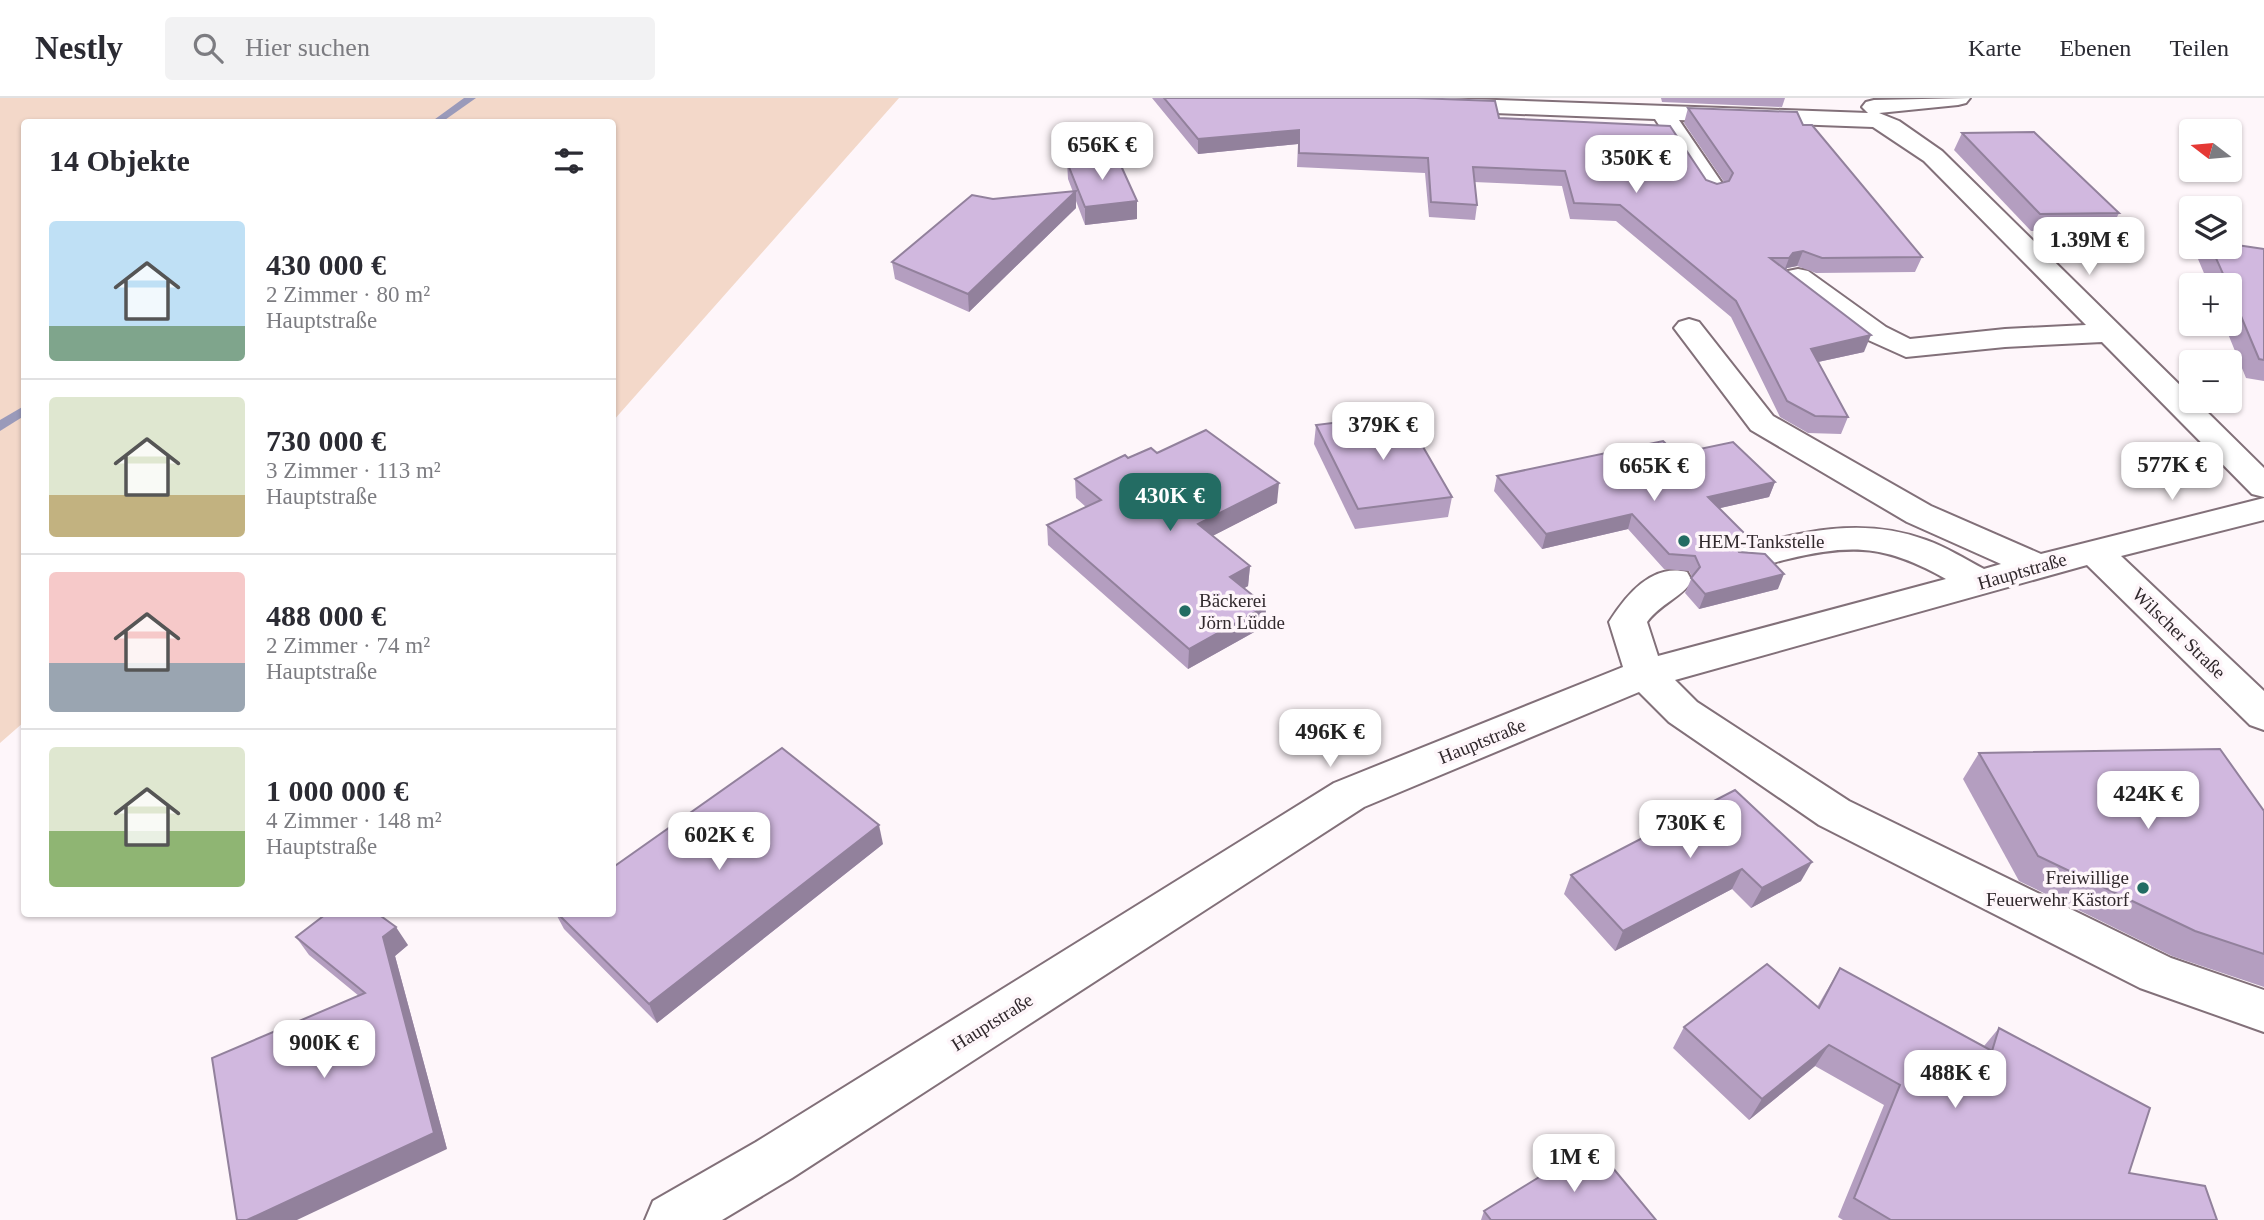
<!DOCTYPE html>
<html lang="de">
<head>
<meta charset="utf-8">
<style>
	:root { --surface:#fff; --page:#f2f2f3; --text:#2b2b33; --muted:#7c7c81; --line:#e1e1e2; --accent:#236c63 }
	body { margin:0; font-family:Georgia,serif; background:var(--page); color:var(--text); height:100vh; display:flex; flex-direction:column; font-size:26px; white-space:nowrap }
	* { box-sizing:border-box; margin:0 }
	p { font-size:23px; color:var(--muted) }
	.icon { flex:none; width:38px; height:38px; fill:none; stroke:currentColor; stroke-width:2; stroke-linecap:round; stroke-linejoin:round }
	.map { position:relative; flex:1; overflow:hidden }
	.side { position:absolute; left:21px; top:21px; width:595px; height:798px; display:flex; flex-direction:column; background:var(--surface); border-radius:7px; box-shadow:0 2px 5px #0004 }
	.side>* { flex:none }
	.needle { width:46px; rotate:286deg }
	.tools { position:absolute; left:2179px; top:21px; display:grid; gap:14px }
	.tools a { display:grid; place-items:center; width:63px; height:63px; border-radius:7px; background:var(--surface); box-shadow:0 2px 5px #0004; font-size:35px }
	.price { position:absolute; translate:-50% -60px; padding:0 16px; border-radius:14px; background:#fff; color:#222; font-size:23px; line-height:46px; filter:drop-shadow(0 2px 4px #0008) }
	.price::after { content:''; position:absolute; left:50%; top:42px; width:21px; height:16px; margin-left:-10px; background:inherit; clip-path:polygon(0 0,100% 0,50% 100%) }
	.price.selected { background:var(--accent); color:#fff }
	ul { padding:0; list-style:none }
	li { display:flex; align-items:center; gap:21px; height:175px; padding:0 28px }
	li+li { border-top:2px solid var(--line) }
	li span { display:grid; place-items:center; flex:none; width:196px; height:140px; border-radius:7px; color:#555 }
	li>.icon { margin-inline-start:auto }
	span .icon { width:84px; height:84px; fill:#fffc; stroke-width:1 }
	li b { font-size:30px }
	h2 { display:flex; justify-content:space-between; align-items:center; height:84px; padding:0 28px; font-size:30px }
	header { display:flex; align-items:center; gap:42px; box-sizing:border-box; height:98px; padding:0 35px; background:var(--surface); border-bottom:2px solid var(--line) }
	header strong { font-size:33px }
	nav { display:flex; gap:38px; margin-inline-start:auto; font-size:24px }
	.search { width:490px; height:63px; background:var(--page); display:flex; align-items:center; gap:18px; box-sizing:border-box; padding:0 24px; border-radius:7px; color:var(--muted); font-size:26px }
	.map>svg:first-child { display:block }
	.green { fill:#f3d8c9 }
	.lines { fill:none; stroke-linecap:round; stroke-linejoin:round }
	.stream { fill:#9a9aba; fill-rule:evenodd }
	.minor-casing { stroke:#827079; stroke-width:4 }
	.minor { fill:#fff; fill-rule:evenodd }
	.wall { fill:#b49ec0 }
	.shaded-wall { fill:#92819c }
	.building { fill:#d1b8df; stroke:#92819c; stroke-width:2 }
	.poi-dot { fill:#236c63; stroke:#fef6fa; stroke-width:2.5 }
	.labels { text-anchor:middle; dominant-baseline:central; stroke-width:7; stroke-linejoin:round; paint-order:stroke }
	.poi-label { font-size:19px; fill:#31292d; stroke:#fef6fa; text-anchor:start }
	.street-label { font-size:19px; fill:#31292d; stroke:#fef6fa }
</style>
</head>
<body>
<header>
<strong>Nestly</strong>
<div class="search"><svg class="icon" aria-label="search" viewBox="0 0 24 24"><circle cx="10" cy="10" r="6"/><path d="M15 15l6 6"/></svg>Hier suchen</div>
<nav><a>Karte</a><a>Ebenen</a><a>Teilen</a></nav>
</header>
<div class="map">
<svg width="2264" height="1122" viewBox="0 0 2264 1122">
	<rect width="100%" height="100%" fill="#fef6fa"/>
	<polygon class="green" points="0,0 899,0 613,323 612,24 24,24 24,624 0,645"/>
	<g class="lines">
		<g class="stream">
			<polygon points="464,0 476,0 442,24 431,24"/>
			<polygon points="24,308 24,318 0,333 0,322"/>
		</g>
		<defs>
			<g id="minor">
				<polygon points="1439,0 1868,15 1862,9 1866,4 1874,2 1970,0 1966,5 1958,7 1879,15 1899,23 1942,53 2191,298 2191,303 2196,303 2264,370 2264,399 2252,396 2102,244 2005,249 1906,259 1866,241 1788,185 1784,179 1788,173 1798,171 1808,173 1886,229 1910,241 2005,231 2086,227 1924,63 1873,29 1679,22 1726,91 1722,96 1713,99 1704,96 1655,21 1443,13 1435,11 1431,6"/>
				<path d="M 1689,221 L 1699,224 L 1773,318 L 1931,408 L 2041,456 L 2264,400 L 2264,422 L 2121,458 L 2264,593 L 2264,632 L 2250,627 L 2087,467 L 1675,582 L 1697,604 L 1849,703 L 2171,860 L 2264,892 L 2264,934 L 2140,890 L 1819,727 L 1669,624 L 1639,594 L 1364,709 L 792,1080 L 722,1122 L 645,1122 L 653,1103 L 756,1044 L 1334,685 L 1623,569 L 1609,524 C 1626,497 1652,465 1687,474 L 1692,483 C 1682,499 1660,506 1647,524 L 1658,558 L 1946,481 C 1887,448 1854,445 1788,461 C 1770,465 1754,473 1735,468 L 1730,460 L 1735,452 C 1800,434 1861,418 1926,442 C 1946,449 1965,461 1984,471 L 2001,466 L 1907,424 L 1751,332 L 1674,230 L 1679,224 Z"/>
			</g>
		</defs>
		<use href="#minor" class="minor-casing"/>
		<use href="#minor" class="minor"/>
	</g>
	<g class="wall">
		<polygon points="1152,0 1416,0 1499,20 1717,86 1724,84 1684,25 1688,10 1803,27 1922,159 1915,174 1816,175 1797,168 1787,170 1786,172 1864,254 1818,264 1848,319 1841,336 1808,335 1780,319 1731,219 1616,123 1570,121 1562,88 1474,84 1477,107 1475,122 1429,119 1425,75 1297,69 1298,46 1198,56"/>
		<polygon points="1661,0 1785,0 1782,9 1662,4"/>
		<polygon points="1962,35 2119,115 2110,133 2031,133 1954,52"/>
		<polygon points="1067,64 1137,103 1137,121 1085,127 1076,103 1076,110 969,214 895,181 892,164 1073,94 1068,81"/>
		<polygon points="2206,149 2230,149 2264,151 2264,283 2246,280 2224,226 2230,226 2230,187 2209,187 2198,161"/>
		<polygon points="1316,327 1452,399 1448,419 1355,431 1314,346"/>
		<polygon points="1157,355 1277,405 1212,438 1250,468 1248,488 1244,490 1266,508 1265,528 1188,571 1048,447 1047,427 1086,409 1076,400 1075,381 1128,360"/>
		<polygon points="1676,356 1775,384 1769,399 1720,410 1739,454 1778,491 1699,511 1685,495 1692,479 1689,473 1664,471 1628,431 1542,451 1494,393 1497,378"/>
		<polygon points="1979,655 2264,713 2264,889 2172,858 2019,783 1963,681"/>
		<polygon points="1735,692 1801,783 1751,810 1732,791 1615,853 1564,796 1571,777"/>
		<polygon points="883,746 657,925 564,831 556,816 612,816"/>
		<polygon points="296,839 408,847 395,858 447,1051 359,898 309,857"/>
		<polygon points="1840,870 1984,948 1999,930 2129,1075 2217,1122 1843,1122 1838,1119 1884,1007 1815,968 1749,1022 1673,950 1684,929 1817,909"/>
		<polygon points="1484,1113 1656,1122 1481,1122"/>
	</g>
	<g class="shaded-wall">
		<polygon points="1299,32 1298,46 1198,56 1198,41"/>
		<polygon points="1076,93 1076,110 969,214 968,196"/>
		<polygon points="1137,103 1137,121 1085,127 1085,109"/>
		<polygon points="1803,153 1797,168 1787,170 1783,176 1789,160 1793,155"/>
		<polygon points="1871,237 1864,254 1804,267 1811,251"/>
		<polygon points="1775,384 1769,399 1703,414 1708,399"/>
		<polygon points="1279,385 1277,405 1197,446 1198,426"/>
		<polygon points="1632,416 1628,431 1542,451 1546,436"/>
		<polygon points="1743,434 1737,449 1734,443"/>
		<polygon points="1250,468 1248,488 1229,499 1230,479"/>
		<polygon points="1784,476 1778,491 1699,511 1705,496"/>
		<polygon points="1266,508 1265,528 1188,571 1189,551"/>
		<polygon points="879,727 883,746 657,925 649,906"/>
		<polygon points="1812,764 1801,783 1751,810 1762,790"/>
		<polygon points="1742,771 1732,791 1615,853 1623,833"/>
		<polygon points="396,829 408,847 395,858 447,1051 297,1122 247,1122 434,1035 383,839"/>
		<polygon points="1829,947 1815,968 1749,1022 1762,1001"/>
	</g>
	<g class="building">
		<polygon points="1164,0 1416,0 1495,3 1499,20 1670,28 1706,82 1717,86 1729,83 1733,75 1688,10 1797,14 1803,27 1812,27 1922,159 1822,160 1803,153 1793,155 1789,160 1770,160 1871,237 1811,251 1848,319 1815,318 1787,303 1736,203 1620,107 1574,105 1565,73 1473,69 1477,107 1431,104 1428,60 1299,55 1299,32 1198,41"/>
		<polygon points="2034,34 2119,115 2040,116 1962,35"/>
		<polygon points="1117,59 1137,103 1085,109 1067,64"/>
		<polygon points="1076,93 968,196 892,164 972,97 993,101"/>
		<polygon points="2230,146 2264,151 2264,262 2259,261 2230,192 2230,187 2228,187 2211,149 2230,149"/>
		<polygon points="1404,316 1452,399 1358,411 1316,327"/>
		<polygon points="1206,332 1279,385 1198,426 1250,468 1230,479 1266,508 1189,551 1047,427 1101,402 1075,381 1125,357 1128,360 1151,350 1157,355"/>
		<polygon points="1663,343 1676,356 1733,344 1775,384 1708,399 1743,434 1734,443 1739,454 1765,456 1784,476 1705,496 1691,480 1700,469 1695,458 1669,456 1632,416 1546,436 1497,378"/>
		<polygon points="782,650 879,727 649,906 558,816 612,816 612,770"/>
		<polygon points="2220,651 2264,713 2264,856 2195,833 2038,758 1979,655"/>
		<polygon points="1735,692 1812,764 1762,790 1742,771 1623,833 1571,777"/>
		<polygon points="326,816 378,816 396,829 383,839 434,1035 247,1122 237,1122 212,960 365,895 296,839"/>
		<polygon points="1767,866 1819,910 1840,870 1992,953 1999,930 2150,1010 2129,1075 2205,1088 2217,1122 1891,1122 1854,1100 1900,987 1829,947 1762,1001 1684,929"/>
		<polygon points="1593,1046 1656,1122 1491,1122 1484,1113"/>
	</g>
	<g class="poi-dot">
		<circle cx="1684" cy="443" r="7"/>
		<circle cx="1185" cy="513" r="7"/>
		<circle cx="2143" cy="790" r="7"/>
	</g>
	<g class="labels">
		<g class="poi-label">
			<text x="1698" y="443">HEM-Tankstelle</text>
			<text x="1199" y="502">Bäckerei<tspan x="1199" dy="22">Jörn Lüdde</tspan></text>
			<text x="2129" y="779" text-anchor="end">Freiwillige<tspan x="2129" dy="22">Feuerwehr Kästorf</tspan></text>
		</g>
		<g class="street-label">
			<text transform="translate(2022 473) rotate(-16)">Hauptstraße</text>
			<text transform="translate(2179 535) rotate(44)">Wilscher Straße</text>
			<text transform="translate(1482 643) rotate(-22)">Hauptstraße</text>
			<text transform="translate(992 924) rotate(-32)">Hauptstraße</text>
		</g>
	</g>
</svg>
<div class="tools">
<a><svg class="needle" viewBox="-14 -14 28 28"><path d="M0-13l5 13h-10z" fill="#e53935"/><path d="M0 13l5-13h-10z" fill="#7c7c81"/></svg></a>
<a><svg class="icon" aria-label="layers" viewBox="0 0 24 24"><path d="M12 4l9 5-9 5-9-5zM3 14l9 5 9-5"/></svg></a>
<a>+</a>
<a>−</a>
</div>
<b class="price" style="left:1102px;top:84px">656K €</b>
<b class="price" style="left:1636px;top:97px">350K €</b>
<b class="price" style="left:2089px;top:179px">1.39M €</b>
<b class="price" style="left:1383px;top:364px">379K €</b>
<b class="price" style="left:2172px;top:404px">577K €</b>
<b class="price" style="left:1654px;top:405px">665K €</b>
<b class="price selected" style="left:1170px;top:435px">430K €</b>
<b class="price" style="left:1330px;top:671px">496K €</b>
<b class="price" style="left:2148px;top:733px">424K €</b>
<b class="price" style="left:1690px;top:762px">730K €</b>
<b class="price" style="left:719px;top:774px">602K €</b>
<b class="price" style="left:324px;top:982px">900K €</b>
<b class="price" style="left:1955px;top:1012px">488K €</b>
<b class="price" style="left:1574px;top:1096px">1M €</b>
<section class="side">
<h2>14 Objekte<svg class="icon" aria-label="filters" viewBox="0 0 24 24"><path d="M4 7h16M4 17h16"/><circle cx="9" cy="7" r="2"/><circle cx="15" cy="17" r="2"/></svg></h2>
<ul>
<li><span style="background:linear-gradient(#bfe0f5 75%,#7fa58c 0)"><svg class="icon" aria-label="home" viewBox="0 0 24 24"><path d="M3 11l9-7 9 7M6 9v11h12V9"/></svg></span><div><b>430 000 €</b><p>2 Zimmer · 80 m²</p><p>Hauptstraße</p></div></li>
<li><span style="background:linear-gradient(#dfe7d0 70%,#c2b280 0)"><svg class="icon" aria-label="home" viewBox="0 0 24 24"><path d="M3 11l9-7 9 7M6 9v11h12V9"/></svg></span><div><b>730 000 €</b><p>3 Zimmer · 113 m²</p><p>Hauptstraße</p></div></li>
<li><span style="background:linear-gradient(#f6c9c9 65%,#9aa5b1 0)"><svg class="icon" aria-label="home" viewBox="0 0 24 24"><path d="M3 11l9-7 9 7M6 9v11h12V9"/></svg></span><div><b>488 000 €</b><p>2 Zimmer · 74 m²</p><p>Hauptstraße</p></div></li>
<li><span style="background:linear-gradient(#dfe7d0 60%,#8fb573 0)"><svg class="icon" aria-label="home" viewBox="0 0 24 24"><path d="M3 11l9-7 9 7M6 9v11h12V9"/></svg></span><div><b>1 000 000 €</b><p>4 Zimmer · 148 m²</p><p>Hauptstraße</p></div></li>
</ul>
</section>
</div>
</body>
</html>
